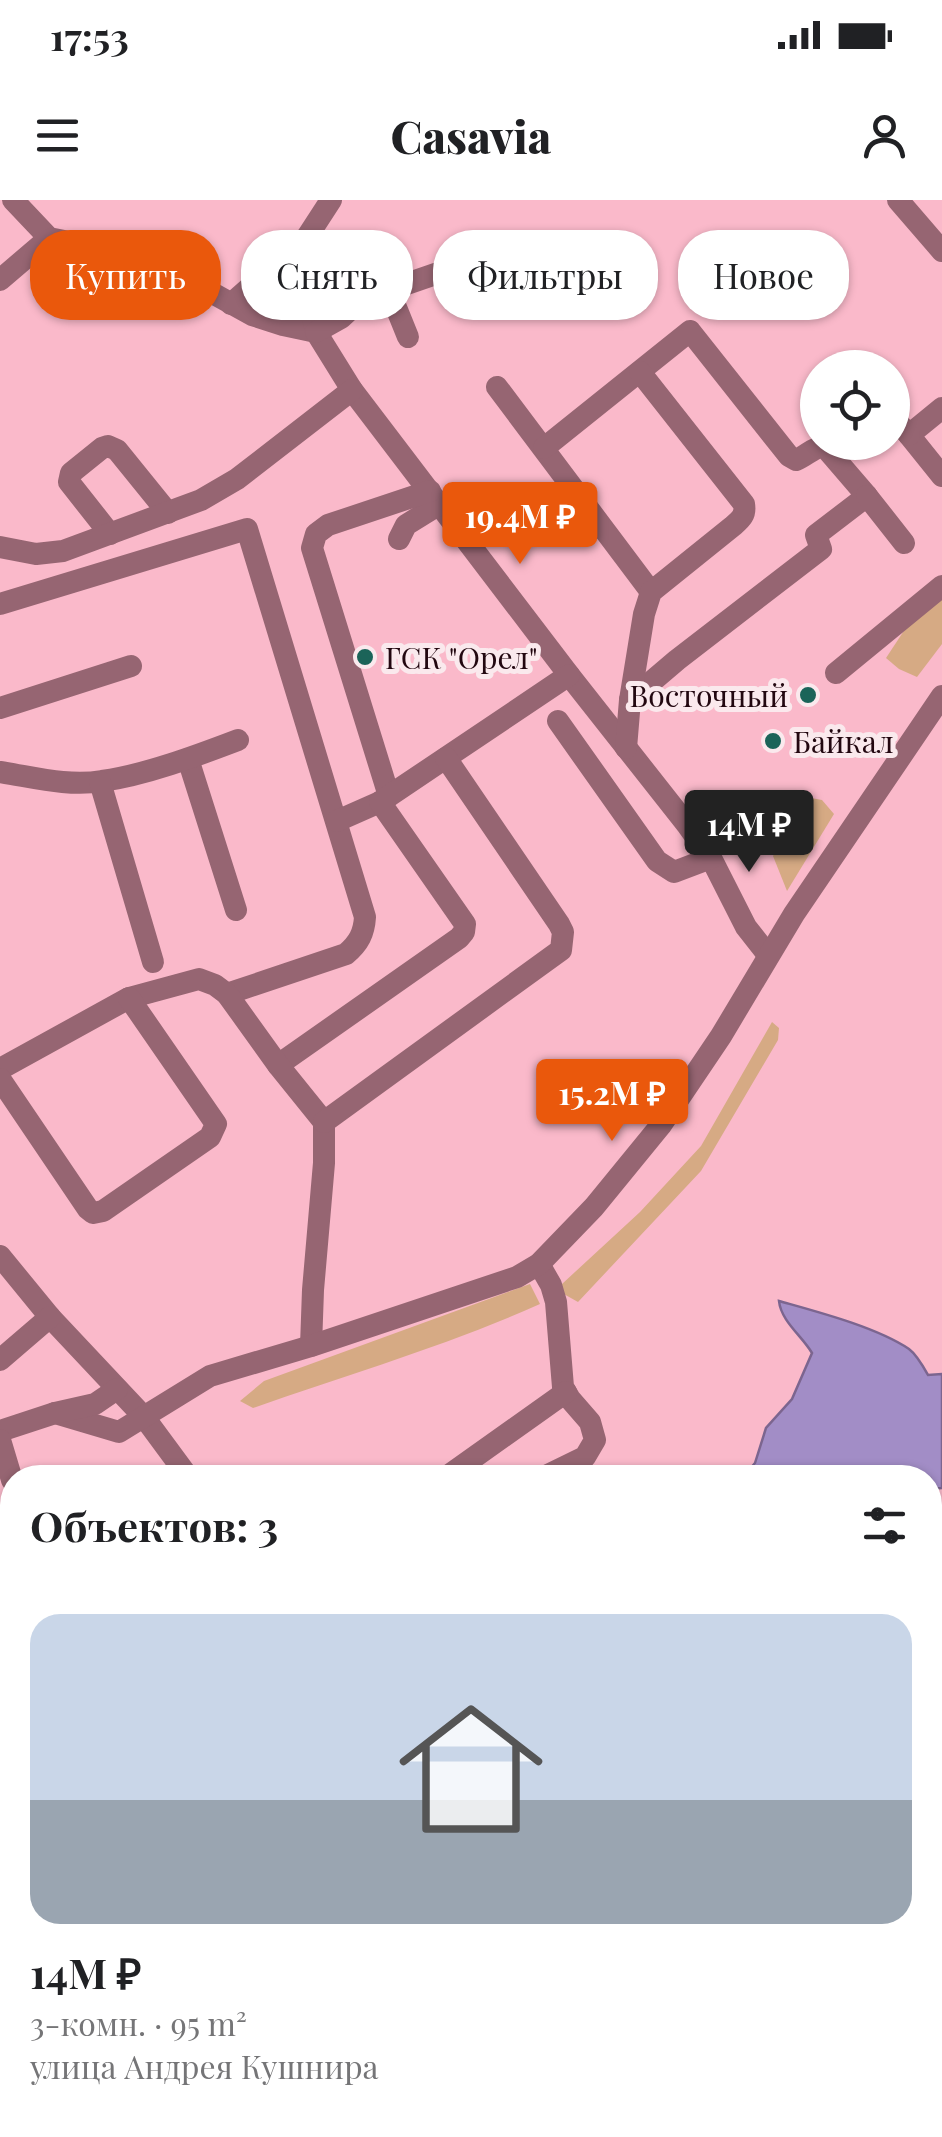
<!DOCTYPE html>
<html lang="ru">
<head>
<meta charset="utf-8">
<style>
	:root { --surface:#fff; --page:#f6f6f6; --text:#202124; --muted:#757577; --accent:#ea580c }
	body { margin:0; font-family:"Playfair Display",serif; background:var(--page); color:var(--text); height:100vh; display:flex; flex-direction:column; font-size:38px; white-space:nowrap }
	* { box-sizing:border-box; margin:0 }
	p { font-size:32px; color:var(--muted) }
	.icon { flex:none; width:55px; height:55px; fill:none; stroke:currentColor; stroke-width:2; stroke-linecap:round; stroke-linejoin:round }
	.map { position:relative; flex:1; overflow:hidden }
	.panel { position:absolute; left:0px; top:1265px; width:942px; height:672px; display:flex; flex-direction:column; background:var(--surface); border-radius:40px 40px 0 0; box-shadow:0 2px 8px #0004 }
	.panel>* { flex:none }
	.top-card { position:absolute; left:30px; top:30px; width:882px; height:90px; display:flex; gap:20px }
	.tools { position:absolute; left:800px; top:150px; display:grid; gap:20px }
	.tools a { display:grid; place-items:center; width:110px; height:110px; border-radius:50%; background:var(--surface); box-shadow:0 2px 8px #0004; font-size:50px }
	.price { position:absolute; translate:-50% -85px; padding:0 22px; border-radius:10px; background:var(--accent); color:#fff; font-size:32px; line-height:65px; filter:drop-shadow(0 2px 5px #0008) }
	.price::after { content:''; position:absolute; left:50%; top:60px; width:30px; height:22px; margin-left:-15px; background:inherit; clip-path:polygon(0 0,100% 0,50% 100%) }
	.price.selected { background:#222; color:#fff }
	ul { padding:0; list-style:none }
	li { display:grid; align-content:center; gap:20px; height:530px; padding:0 30px }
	li span { display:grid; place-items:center; height:310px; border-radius:30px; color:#555 }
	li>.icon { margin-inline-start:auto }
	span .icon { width:180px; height:180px; fill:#fffc; stroke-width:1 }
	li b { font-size:42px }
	h2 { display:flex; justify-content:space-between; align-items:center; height:120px; padding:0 30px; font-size:42px }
	.chip { padding:0 35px; border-radius:40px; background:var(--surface); box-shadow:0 2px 8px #0004; font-size:35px; line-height:90px }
	.chip.selected { background:var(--accent); color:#fff }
	.status { display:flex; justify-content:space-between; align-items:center; height:70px; padding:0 50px; background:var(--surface); direction:ltr }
	.status svg { height:28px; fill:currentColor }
	header { display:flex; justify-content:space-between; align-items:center; height:130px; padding:0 30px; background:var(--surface); font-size:45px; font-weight:800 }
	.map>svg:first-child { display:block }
	.green { fill:#d6aa84 }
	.water { fill:#a28dc6; stroke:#7c658f; stroke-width:2.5 }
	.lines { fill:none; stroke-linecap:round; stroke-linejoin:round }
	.minor { stroke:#966572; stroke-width:22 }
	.poi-dot { fill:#1b6459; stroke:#fae9ed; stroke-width:4 }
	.labels { text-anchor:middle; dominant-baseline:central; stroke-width:10; stroke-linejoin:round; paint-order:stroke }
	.poi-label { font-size:30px; fill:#220710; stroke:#fae9ed; text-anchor:start }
</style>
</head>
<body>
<div class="status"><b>17:53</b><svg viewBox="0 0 49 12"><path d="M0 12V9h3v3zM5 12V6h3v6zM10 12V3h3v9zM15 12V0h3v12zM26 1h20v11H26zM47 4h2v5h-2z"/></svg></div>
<header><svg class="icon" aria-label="menu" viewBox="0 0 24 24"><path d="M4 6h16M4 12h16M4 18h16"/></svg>Casavia<svg class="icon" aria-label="person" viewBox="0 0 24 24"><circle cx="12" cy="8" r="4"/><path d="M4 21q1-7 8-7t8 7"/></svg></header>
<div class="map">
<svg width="942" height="1937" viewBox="0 0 942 1937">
	<rect width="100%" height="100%" fill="#fab9ca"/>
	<g class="green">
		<polygon points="942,393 942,444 917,477 899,469 886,458 913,417"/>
		<polygon points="806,597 822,600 834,614 787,691 773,656"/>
		<polygon points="772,822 779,828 778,840 701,971 578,1102 562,1093 562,1084 640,1012 701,946"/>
		<path d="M 530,1084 L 540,1104 C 446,1146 349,1174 253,1208 L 240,1201 L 264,1181 Z"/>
	</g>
	<path class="water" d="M 779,1101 C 818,1112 876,1127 909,1149 C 917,1155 923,1166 928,1175 L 942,1174 L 942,1288 L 930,1289 L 930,1278 L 743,1277 L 755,1263 L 766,1228 L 792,1199 L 812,1153 C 802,1136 781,1121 779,1101 Z"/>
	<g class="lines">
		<g class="minor">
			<polyline points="13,0 49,38 149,58 252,115 283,125 316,132"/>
			<polyline points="898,0 942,51"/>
			<polyline points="307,37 311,108 316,132 352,190 569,475 688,626 711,658 746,727 768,755"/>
			<polyline points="0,80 49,38"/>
			<polyline points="389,90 408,137"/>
			<polyline points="231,104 307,37 331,0"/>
			<polyline points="316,132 341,118 367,94 389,90 447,70"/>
			<polyline points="497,187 651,392"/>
			<polyline points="942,208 909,235 942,276"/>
			<polyline points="892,216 909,235"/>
			<path d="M 544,248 L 690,131 L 789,256 L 796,260 C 806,256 814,247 824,246 L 867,296 L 816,335 L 821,349 L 677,460 L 630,500"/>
			<polyline points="867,296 904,343"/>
			<polyline points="110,334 69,282 71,273 102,248 108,246 117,250 168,313"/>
			<polyline points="399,339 406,325 440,304"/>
			<polyline points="0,347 36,354 63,351 201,300 237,279 352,190"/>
			<path d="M 0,404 L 247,329 L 365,717 C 364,733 359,743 346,754 L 227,794"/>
			<polyline points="836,473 942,386"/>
			<polyline points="0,508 131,466"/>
			<polyline points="558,521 657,661 674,672 711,658"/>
			<path d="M 626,548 L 630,500 L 644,414 L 651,392 L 733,326 C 741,319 746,315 744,304 L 640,172"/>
			<polyline points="188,559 236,710"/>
			<path d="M 0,572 C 33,577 69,587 102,581 C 145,575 196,556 238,540"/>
			<polyline points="100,582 153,762"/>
			<polyline points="389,596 312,348 316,334 328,325 430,291"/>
			<polyline points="337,621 380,602"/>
			<polyline points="278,865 459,738 464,732 465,724 380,602 569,475"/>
			<polyline points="0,869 129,798 199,779 215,785 227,794 278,865 324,922 324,963 313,1090 311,1146"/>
			<polyline points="0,879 88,1009 93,1013 103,1011 210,937 216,924 129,798"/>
			<polyline points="324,922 561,750 563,732 559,724 446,558"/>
			<polyline points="0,1056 50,1117 144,1217 189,1278"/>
			<polyline points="539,1064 551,1085 556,1102 563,1187 570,1199 590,1222 595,1240 585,1257 542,1278"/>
			<polyline points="0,1160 50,1117"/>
			<polyline points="55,1213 119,1232 210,1176 311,1146 517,1077 539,1064 594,1007 661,925 721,836 794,714 942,496"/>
			<polyline points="0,1231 55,1213 95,1204 117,1189"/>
			<polyline points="0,1240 12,1280"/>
			<polyline points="445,1278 566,1192"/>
			<polyline points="930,1566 942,1566"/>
			<polyline points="0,1616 12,1613"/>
			<polyline points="0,1682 12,1680"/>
			<polyline points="0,1705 12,1720"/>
			<polyline points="0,1854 12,1851"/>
			<polyline points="930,1866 942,1863"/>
			<polyline points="0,1910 12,1906"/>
			<polyline points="386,1925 390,1937"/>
			<polyline points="422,1925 426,1937"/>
			<polyline points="622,1925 626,1937"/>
			<polyline points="749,1925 752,1937"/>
			<polyline points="837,1925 840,1937"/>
			<polyline points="543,1926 546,1937"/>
			<polyline points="235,1937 244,1925"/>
			<polyline points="279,1937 290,1925"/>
		</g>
	</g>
	<g class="poi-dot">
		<circle cx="365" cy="457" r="10"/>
		<circle cx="808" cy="495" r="10"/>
		<circle cx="773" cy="541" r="10"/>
	</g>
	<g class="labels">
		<g class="poi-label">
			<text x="385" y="457">ГСК "Орел"</text>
			<text x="788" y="495" text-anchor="end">Восточный</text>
			<text x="793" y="541">Байкал</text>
		</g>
	</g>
</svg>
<div class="tools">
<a><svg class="icon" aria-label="locate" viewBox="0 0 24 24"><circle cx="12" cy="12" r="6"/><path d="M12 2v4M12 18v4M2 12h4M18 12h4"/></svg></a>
</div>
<b class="price" style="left:520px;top:367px">19.4M ₽</b>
<b class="price selected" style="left:749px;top:675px">14M ₽</b>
<b class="price" style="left:612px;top:944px">15.2M ₽</b>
<div class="top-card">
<a class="chip selected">Купить</a>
<a class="chip">Снять</a>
<a class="chip">Фильтры</a>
<a class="chip">Новое</a>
</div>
<section class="panel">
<h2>Объектов: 3<svg class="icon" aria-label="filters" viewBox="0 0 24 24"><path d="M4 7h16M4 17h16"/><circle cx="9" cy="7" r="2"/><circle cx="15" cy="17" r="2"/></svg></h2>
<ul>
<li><span style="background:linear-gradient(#c9d6e8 60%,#9aa5b1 0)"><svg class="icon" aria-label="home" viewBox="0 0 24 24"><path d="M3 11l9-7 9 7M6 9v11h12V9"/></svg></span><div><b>14M ₽</b><p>3-комн. · 95 m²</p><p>улица Андрея Кушнира</p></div></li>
</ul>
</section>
</div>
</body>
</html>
